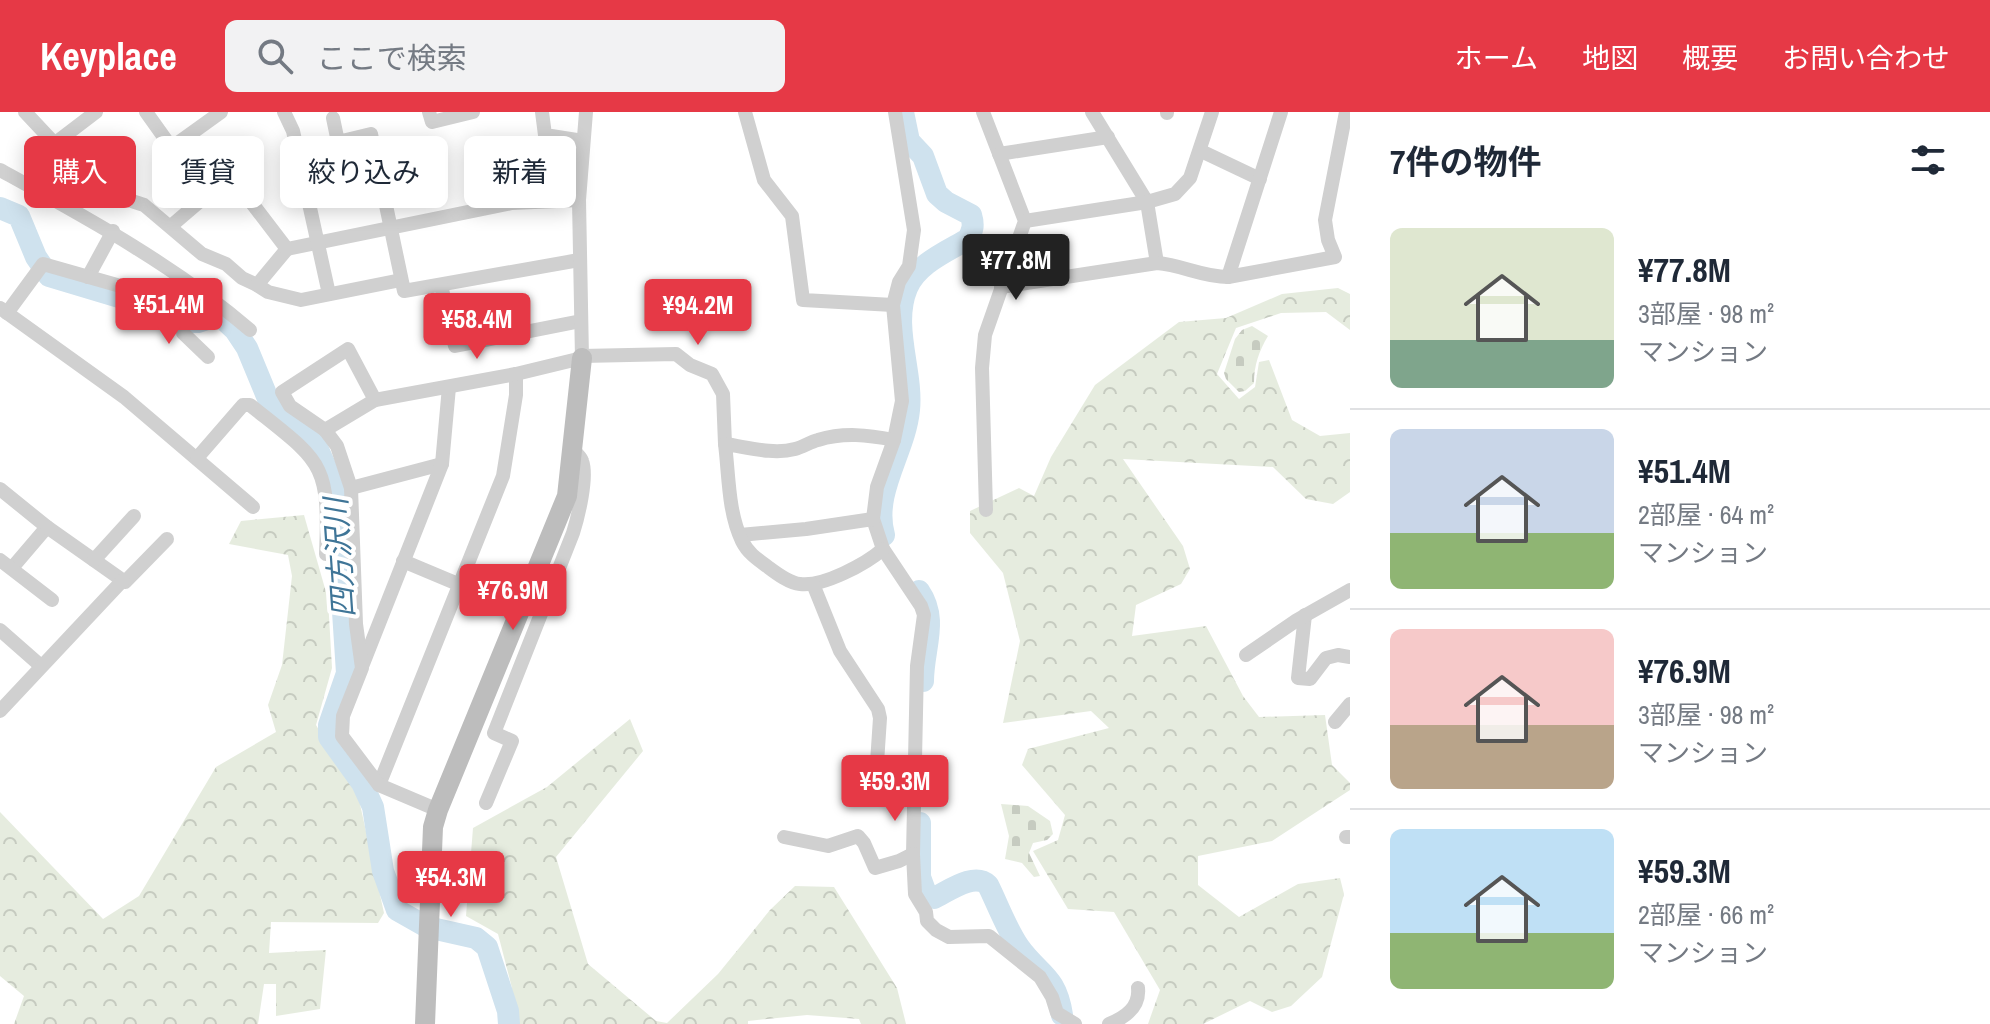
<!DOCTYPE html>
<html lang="ja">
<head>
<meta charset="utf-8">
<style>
	:root { --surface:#fff; --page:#f2f2f3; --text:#1f2937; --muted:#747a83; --line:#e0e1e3; --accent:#e63946 }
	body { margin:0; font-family:"Archivo Narrow","Noto Sans JP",sans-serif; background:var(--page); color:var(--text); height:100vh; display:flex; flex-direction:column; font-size:30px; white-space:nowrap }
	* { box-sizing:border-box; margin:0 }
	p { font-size:26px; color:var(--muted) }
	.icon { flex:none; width:44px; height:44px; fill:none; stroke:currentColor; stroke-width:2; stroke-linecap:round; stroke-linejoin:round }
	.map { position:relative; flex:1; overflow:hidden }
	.details { display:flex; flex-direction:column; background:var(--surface); width:640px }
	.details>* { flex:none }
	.guide { position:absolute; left:24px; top:24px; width:760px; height:72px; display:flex; gap:16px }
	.price { position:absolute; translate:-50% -68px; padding:0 18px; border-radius:8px; background:var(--accent); color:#fff; font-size:26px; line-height:52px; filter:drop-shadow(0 2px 4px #0008) }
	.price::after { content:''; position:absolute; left:50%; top:48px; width:24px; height:18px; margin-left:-12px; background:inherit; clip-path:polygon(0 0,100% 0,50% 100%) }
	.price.current { background:#222; color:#fff }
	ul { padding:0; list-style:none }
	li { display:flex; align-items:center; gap:24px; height:200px; padding:0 40px }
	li+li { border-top:2px solid var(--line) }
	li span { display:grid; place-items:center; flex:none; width:224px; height:160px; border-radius:12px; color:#555 }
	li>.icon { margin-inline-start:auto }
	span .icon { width:96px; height:96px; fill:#fffc; stroke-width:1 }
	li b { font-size:34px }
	h2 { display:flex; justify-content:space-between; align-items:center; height:96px; padding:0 40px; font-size:34px }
	.pill { padding:0 28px; border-radius:12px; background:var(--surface); box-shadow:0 4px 20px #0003; font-size:28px; line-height:72px }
	.pill.current { background:var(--accent); color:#fff }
	header { display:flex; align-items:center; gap:48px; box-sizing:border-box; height:112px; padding:0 40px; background:var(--accent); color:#fff }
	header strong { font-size:38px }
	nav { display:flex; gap:44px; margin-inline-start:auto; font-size:28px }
	.search { width:560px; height:72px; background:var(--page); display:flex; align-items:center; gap:20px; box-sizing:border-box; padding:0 28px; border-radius:12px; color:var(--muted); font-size:30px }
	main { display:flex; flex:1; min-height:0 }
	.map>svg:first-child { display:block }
	.forest { fill:url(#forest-crowns) }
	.cemetery { fill:url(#cemetery-stones) }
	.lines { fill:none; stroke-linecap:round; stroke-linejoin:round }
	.river { stroke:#cfe2ee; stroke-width:22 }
	.street { stroke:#d0d0d0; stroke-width:14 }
	.secondary { stroke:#bdbdbd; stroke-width:20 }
	.labels { text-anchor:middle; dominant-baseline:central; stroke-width:8; stroke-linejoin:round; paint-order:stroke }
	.water-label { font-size:30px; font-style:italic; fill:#3f7597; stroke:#fff }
</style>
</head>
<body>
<header>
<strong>Keyplace</strong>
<div class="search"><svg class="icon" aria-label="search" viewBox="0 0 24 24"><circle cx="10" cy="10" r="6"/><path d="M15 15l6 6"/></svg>ここで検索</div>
<nav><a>ホーム</a><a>地図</a><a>概要</a><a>お問い合わせ</a></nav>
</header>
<main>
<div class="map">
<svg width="1350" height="912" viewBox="0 0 1350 912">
	<defs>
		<pattern id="forest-crowns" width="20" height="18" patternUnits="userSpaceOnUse" patternTransform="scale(2)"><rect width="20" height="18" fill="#e6ecdf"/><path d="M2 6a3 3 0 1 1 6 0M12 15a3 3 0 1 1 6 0" fill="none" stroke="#c6cbc0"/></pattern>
		<pattern id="cemetery-stones" width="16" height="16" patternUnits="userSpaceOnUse" patternTransform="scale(2)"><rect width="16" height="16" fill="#e6ecdf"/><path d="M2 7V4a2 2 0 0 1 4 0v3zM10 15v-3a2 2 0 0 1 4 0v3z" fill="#c6cbc0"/></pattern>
	</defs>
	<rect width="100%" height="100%" fill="#fff"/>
	<g class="forest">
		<polygon points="1338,176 1350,182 1350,218 1326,200 1281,201 1236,216 1217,262 1239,287 1255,275 1259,250 1269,248 1292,308 1320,324 1350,321 1350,380 1333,392 1306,387 1273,355 1123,347 1183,434 1190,457 1181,472 1136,493 1132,524 1206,514 1243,584 1259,605 1325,603 1332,653 1350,671 1350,678 1272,729 1198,744 1198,773 1239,805 1298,772 1340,766 1344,782 1322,865 1291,894 1272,900 1250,889 1203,912 1148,912 1160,878 1114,800 1068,797 1033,739 1058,728 1065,703 1022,653 1028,637 1109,616 1091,599 1003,611 1020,529 1003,461 970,421 970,399 1019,376 1034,384 1051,345 1095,273 1179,210 1226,206 1282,182"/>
		<polygon points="304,403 328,487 332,556 316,613 358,683 384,801 378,811 271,810 269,841 326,838 320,897 276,904 276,872 264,872 258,912 14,912 24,884 0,864 0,700 103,807 139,784 216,655 276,620 268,593 282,553 292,464 288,443 229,432 241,409"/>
		<polygon points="630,607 643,639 556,745 588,852 656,909 667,911 718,862 770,798 795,774 834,775 897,876 906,912 861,912 859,907 807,903 748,909 748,912 512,912 512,876 498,822 466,804 473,716 547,675"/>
	</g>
	<g class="cemetery">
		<path d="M 1252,214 L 1268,224 C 1259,239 1254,253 1254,271 L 1245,279 L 1239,280 L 1226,267 L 1224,261 L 1235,227 L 1242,218 Z"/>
		<polygon points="1001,692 1028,694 1050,709 1053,722 1047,728 1033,731 1029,741 1040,764 1034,765 1022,751 1005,747 1009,724"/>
	</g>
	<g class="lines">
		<g class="river">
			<polyline points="0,96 19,104 36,145 49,164 139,191 175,210 198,210 219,203 235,218 247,236 271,294 283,308 316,333 335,376 347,561 329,613 329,625 362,671 373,695 383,759 397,798 427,815 476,826 487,835 508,899 509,912"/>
			<path d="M 884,423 C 872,380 905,340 909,298 C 913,259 891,214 907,176 C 917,152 946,140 968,127 C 973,118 974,113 971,103 L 946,90 L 937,82 L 923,44 L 909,29 L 903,0"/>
			<path d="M 919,479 C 939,508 923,536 923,569"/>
			<path d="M 920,711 L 920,765 L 927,784 L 934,786 C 949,779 974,760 988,773 C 998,793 1006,816 1019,835 C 1039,863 1056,863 1062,903"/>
		</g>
		<g class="street">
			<polyline points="25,0 98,78 144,93 202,142 226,152 242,166 257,173 287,137"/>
			<polyline points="146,0 206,84 232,65 287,137 512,91 579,88"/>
			<polyline points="284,0 293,19 329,182"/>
			<polyline points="429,0 432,10 473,0"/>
			<polyline points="542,0 545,23 583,29"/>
			<polyline points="745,0 764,68 792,104 803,188 893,193"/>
			<polyline points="895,0 914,118 909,154 899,170 893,193 902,289 894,328 877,375 873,407 883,437 921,494 924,503 917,554 913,742 915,782 926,800 927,809 936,818 949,825 989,824 1040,865 1052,885 1057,901 1075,912"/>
			<polyline points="983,0 1025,109 985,223 982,256 986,398"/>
			<polyline points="1092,0 1147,90 1157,151"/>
			<polyline points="1167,1 1167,0"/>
			<polyline points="333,6 338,30 371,22 404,179 579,148"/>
			<polyline points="54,32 96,0"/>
			<polyline points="171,36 221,0"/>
			<polyline points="1201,39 1260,67"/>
			<polyline points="999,42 1108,25"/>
			<path d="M 0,58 C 87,106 174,153 250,218"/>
			<polyline points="1025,109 1147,90 1175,82 1190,66 1212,0"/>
			<polyline points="171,114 206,84"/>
			<polyline points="88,165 113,119"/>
			<polyline points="1228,165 1281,0"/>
			<polyline points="257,173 268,180 301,188 401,168"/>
			<polyline points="441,173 455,234 581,209"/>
			<path d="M 1001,175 L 1157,151 C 1182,153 1203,165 1228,165 L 1335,145 L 1328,128 L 1325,108 L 1346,0"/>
			<polyline points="0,196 124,285 253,395"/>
			<polyline points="183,198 183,221 208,245"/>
			<polyline points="7,201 43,152 138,179 183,198 198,197 212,186"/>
			<polyline points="582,244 676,242 690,253 712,262 723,282 725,332"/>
			<polyline points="325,318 290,294 282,280 348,237 375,288"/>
			<path d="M 197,346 L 243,293 L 250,293 C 321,350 330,349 326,442"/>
			<polyline points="351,376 442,352"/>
			<polyline points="0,377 47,415 12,456"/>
			<polyline points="47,415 125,470 167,427"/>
			<polyline points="740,423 806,417 873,407"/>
			<path d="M 883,437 C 866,452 823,475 800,472 C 789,471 776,461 768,455 C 757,447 748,441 742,429 C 728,400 729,364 725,332 C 747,335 773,343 795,337 C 803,335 810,330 818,328 C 844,320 868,323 894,328"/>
			<polyline points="0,448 52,488"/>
			<polyline points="94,448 134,404"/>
			<polyline points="403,449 520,498"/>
			<polyline points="813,472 840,539 878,597 880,606 876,666 915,668"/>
			<polyline points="1305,503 1298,566 1310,567 1326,546 1338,543 1350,545"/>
			<polyline points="0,518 41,554"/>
			<polyline points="1246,543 1297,508 1350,478"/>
			<polyline points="363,552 442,352 449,275"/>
			<polyline points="0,599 123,468"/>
			<polyline points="1335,610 1350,592"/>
			<polyline points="379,673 503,364 516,283 516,262"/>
			<path d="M 486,691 L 512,629 L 494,621 L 573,421 C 578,405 588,365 582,349 C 581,345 576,342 574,338"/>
			<polyline points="438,698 379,673 342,624 343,604 362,556 356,512 351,376 337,334 325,318 375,288 516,262 582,246 579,88 586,0"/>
			<polyline points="784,725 828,734 858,724 864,731 875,756 899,749 913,742"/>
			<polyline points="1346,725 1350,725"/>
			<path d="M 1109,912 C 1126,905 1140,895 1138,876"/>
		</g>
		<polyline class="secondary" points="425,912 433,715 438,698 567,384 582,246"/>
	</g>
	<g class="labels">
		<g class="water-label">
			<text transform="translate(339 446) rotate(-94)">四方沢川</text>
		</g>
	</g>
</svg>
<b class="price current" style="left:1016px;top:190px">¥77.8M</b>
<b class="price" style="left:169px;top:234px">¥51.4M</b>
<b class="price" style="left:698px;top:235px">¥94.2M</b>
<b class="price" style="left:477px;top:249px">¥58.4M</b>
<b class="price" style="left:513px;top:520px">¥76.9M</b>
<b class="price" style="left:895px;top:711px">¥59.3M</b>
<b class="price" style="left:451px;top:807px">¥54.3M</b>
<div class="guide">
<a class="pill current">購入</a>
<a class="pill">賃貸</a>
<a class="pill">絞り込み</a>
<a class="pill">新着</a>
</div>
</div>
<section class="details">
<h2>7件の物件<svg class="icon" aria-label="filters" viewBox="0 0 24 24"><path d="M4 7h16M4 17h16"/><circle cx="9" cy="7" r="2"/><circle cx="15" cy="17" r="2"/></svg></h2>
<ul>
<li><span style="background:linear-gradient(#dfe7d0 70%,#7fa58c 0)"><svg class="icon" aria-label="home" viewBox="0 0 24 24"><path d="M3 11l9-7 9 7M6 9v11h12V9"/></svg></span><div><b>¥77.8M</b><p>3部屋 · 98 m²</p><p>マンション</p></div></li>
<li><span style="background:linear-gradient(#c9d6e8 65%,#8fb573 0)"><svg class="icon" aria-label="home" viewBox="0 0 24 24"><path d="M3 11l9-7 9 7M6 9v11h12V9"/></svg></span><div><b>¥51.4M</b><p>2部屋 · 64 m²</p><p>マンション</p></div></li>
<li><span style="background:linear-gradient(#f6c9c9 60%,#b9a48a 0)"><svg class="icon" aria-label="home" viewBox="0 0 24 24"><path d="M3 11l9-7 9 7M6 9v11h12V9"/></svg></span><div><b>¥76.9M</b><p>3部屋 · 98 m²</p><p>マンション</p></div></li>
<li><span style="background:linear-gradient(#bfe0f5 65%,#8fb573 0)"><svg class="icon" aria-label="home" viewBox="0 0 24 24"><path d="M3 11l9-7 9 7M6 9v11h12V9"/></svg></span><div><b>¥59.3M</b><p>2部屋 · 66 m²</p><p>マンション</p></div></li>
</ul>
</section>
</main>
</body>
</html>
